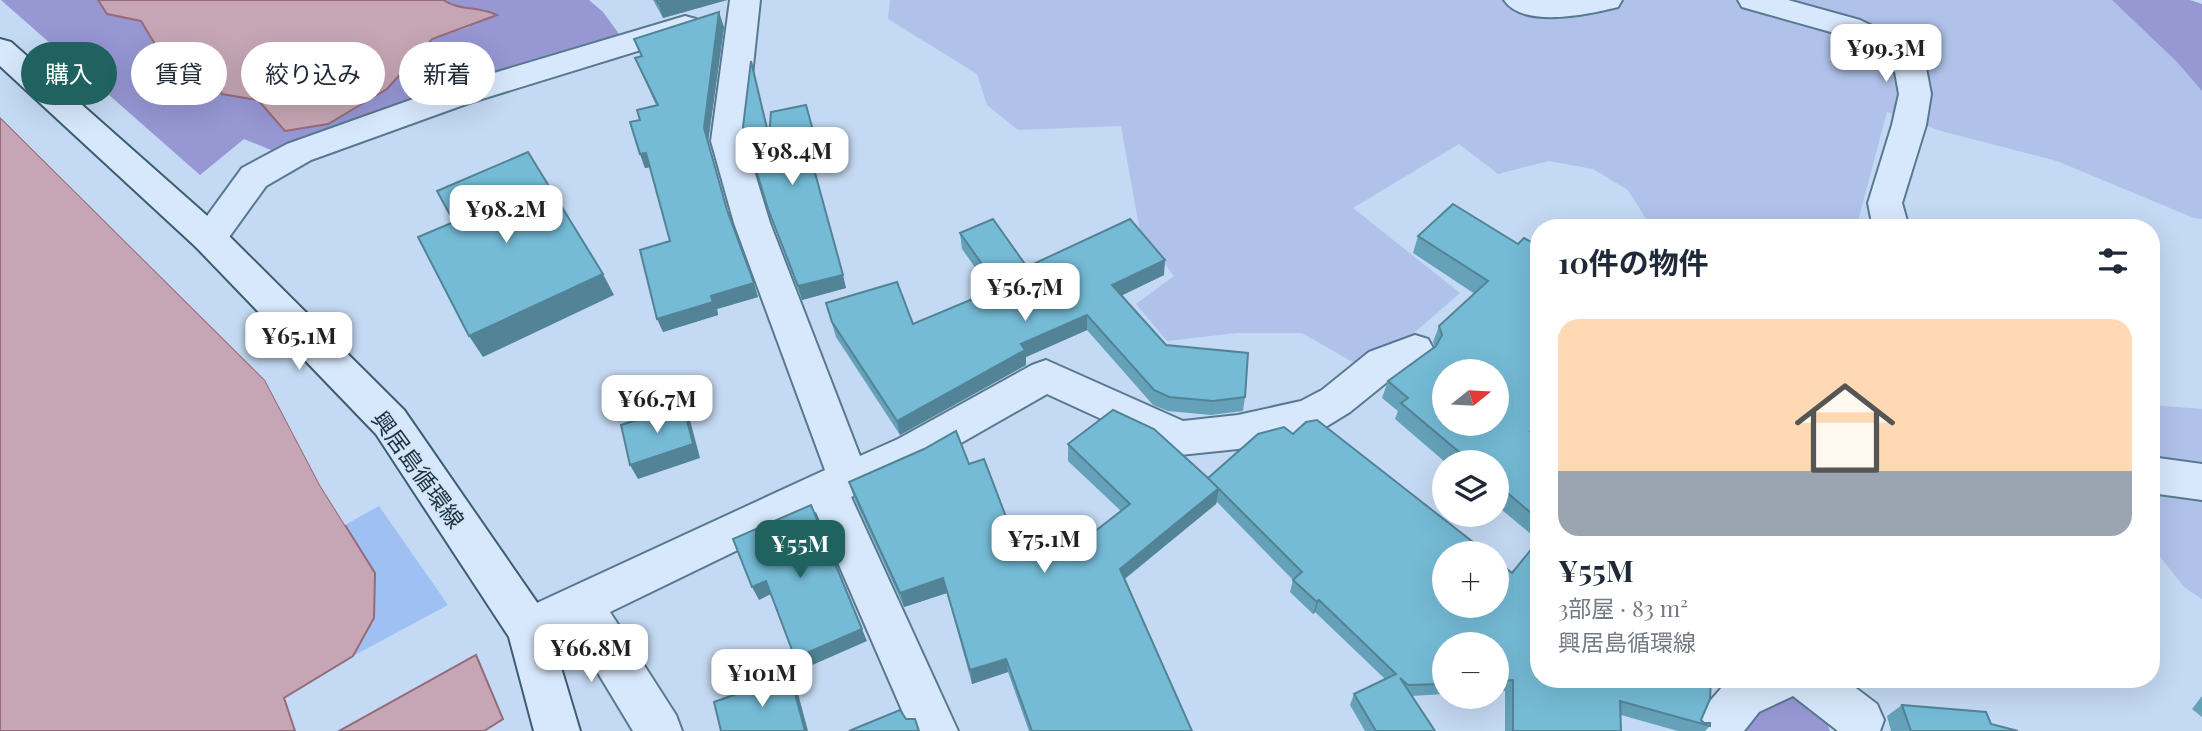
<!DOCTYPE html>
<html lang="ja">
<head>
<meta charset="utf-8">
<style>
	:root { --surface:#fff; --page:#f6f6f7; --text:#1f2937; --muted:#747a83; --line:#e0e1e3; --accent:#1f6260 }
	body { margin:0; font-family:"Playfair Display","Noto Sans JP",serif; background:var(--page); color:var(--text); height:100vh; display:flex; flex-direction:column; font-size:26px; white-space:nowrap }
	* { box-sizing:border-box; margin:0 }
	p { font-size:23px; color:var(--muted) }
	.icon { flex:none; width:38px; height:38px; fill:none; stroke:currentColor; stroke-width:2; stroke-linecap:round; stroke-linejoin:round }
	.map { position:relative; flex:1; overflow:hidden }
	.panel { position:absolute; left:1530px; top:219px; width:630px; height:469px; display:flex; flex-direction:column; background:var(--surface); border-radius:28px; box-shadow:0 7px 28px #0002 }
	.panel>* { flex:none }
	.banner { position:absolute; left:21px; top:42px; width:665px; height:63px; display:flex; gap:14px }
	.needle { width:46px; rotate:72deg }
	.tools { position:absolute; left:1432px; top:359px; display:grid; gap:14px }
	.tools a { display:grid; place-items:center; width:77px; height:77px; border-radius:50%; background:var(--surface); box-shadow:0 7px 28px #0002; font-size:35px }
	.price { position:absolute; translate:-50% -60px; padding:0 16px; border-radius:14px; background:#fff; color:#222; font-size:23px; line-height:46px; filter:drop-shadow(0 2px 4px #0008) }
	.price::after { content:''; position:absolute; left:50%; top:42px; width:21px; height:16px; margin-left:-10px; background:inherit; clip-path:polygon(0 0,100% 0,50% 100%) }
	.price.on { background:var(--accent); color:#fff }
	ul { padding:0; list-style:none }
	li { display:grid; align-content:center; gap:14px; height:371px; padding:0 28px }
	li+li { border-top:2px solid var(--line) }
	li span { display:grid; place-items:center; height:217px; border-radius:21px; color:#555 }
	li>.icon { margin-inline-start:auto }
	span .icon { width:126px; height:126px; fill:#fffc; stroke-width:1 }
	li b { font-size:30px }
	h2 { display:flex; justify-content:space-between; align-items:center; height:84px; padding:0 28px; font-size:30px }
	.pill { padding:0 24px; border-radius:32px; background:var(--surface); box-shadow:0 7px 28px #0002; font-size:24px; line-height:63px }
	.pill.on { background:var(--accent); color:#fff }
	.map>svg:first-child { display:block }
	.farmland { fill:#b0c2ea }
	.green { fill:#9697d3 }
	.sand { fill:#9ec0f2 }
	.water { fill:#c6a6b4; stroke:#966b7c; stroke-width:2 }
	.pier { fill:#c4d9f3 }
	.lines { fill:none; stroke-linecap:round; stroke-linejoin:round }
	.street-casing { stroke:#577a90; stroke-width:4 }
	.secondary-casing { stroke:#3b5e72; stroke-width:4 }
	.street { fill:#d8e8fc; fill-rule:evenodd }
	.secondary { fill:#d8e8fc; fill-rule:evenodd }
	.wall { fill:#65a1b8 }
	.shaded-wall { fill:#528396 }
	.building { fill:#75bbd6; stroke:#528396; stroke-width:2; fill-rule:evenodd }
	.labels { text-anchor:middle; dominant-baseline:central; stroke-width:5; stroke-linejoin:round; paint-order:stroke }
	.street-label { font-size:23px; fill:#1d333f; stroke:#d4e4fa }
</style>
</head>
<body>
<div class="map">
<svg width="2202" height="731" viewBox="0 0 2202 731">
	<rect width="100%" height="100%" fill="#c4d9f3"/>
	<g class="farmland">
		<polygon points="890,0 2112,0 2177,62 2202,91 2202,219 2194,218 2057,161 1941,131 1887,112 1858,221 1860,227 1651,227 1628,190 1593,169 1549,161 1498,174 1459,144 1353,208 1460,293 1414,333 1356,364 1302,333 1237,333 1167,341 1136,304 1174,276 1140,232 1121,126 1018,130 987,105 977,74 888,19"/>
		<polygon points="2151,405 2202,409 2202,599 2184,587 2151,545"/>
	</g>
	<g class="green">
		<path d="M 1,0 L 98,0 L 107,14 L 141,21 L 212,64 L 222,94 L 258,100 L 285,131 L 328,124 L 387,89 L 431,39 L 469,27 L 487,10 L 455,8 L 443,0 L 589,0 L 603,12 L 622,38 L 568,50 L 344,126 C 315,130 298,136 275,156 L 271,150 L 244,139 L 200,175 Z"/>
		<polygon points="2112,0 2190,0 2202,4 2202,91 2177,62"/>
		<polygon points="1773,696 1800,697 1825,718 1830,731 1737,731 1754,718"/>
	</g>
	<polygon class="sand" points="379,506 448,605 353,656 374,618 375,573 345,525"/>
	<g class="water">
		<path d="M 98,0 L 443,0 C 460,11 479,6 497,15 L 432,39 L 387,89 L 328,124 L 285,131 L 258,100 L 222,94 L 211,63 L 176,43 L 156,46 L 141,21 L 107,14 Z"/>
		<polygon points="0,117 265,380 320,485 375,573 374,618 353,656 284,698 295,731 0,731"/>
		<polygon points="476,655 503,719 484,731 339,731"/>
	</g>
	<polygon class="pier" points="0,114 268,378 323,483 348,523 345,525 320,485 265,380 0,117"/>
	<g class="lines">
		<defs>
			<g id="street">
				<polygon points="730,0 760,0 745,141 770,223 860,456 898,439 1032,365 1046,360 1183,421 1238,415 1301,401 1322,390 1369,352 1415,335 1428,339 1434,350 1428,361 1397,374 1350,412 1324,428 1238,449 1180,455 1047,394 926,463 851,497 958,731 911,731 816,512 610,612 676,715 682,731 633,731 572,630 529,650 513,644 507,629 513,614 825,470 734,223 711,141"/>
				<path d="M 1504,0 L 1622,0 L 1618,7 C 1590,14 1523,29 1504,0 Z"/>
				<polygon points="1738,0 1788,0 1860,20 1897,38 1921,61 1926,68 1931,94 1926,125 1902,203 1909,228 1873,228 1868,203 1892,125 1899,94 1895,72 1875,52 1838,34 1742,7"/>
				<polygon points="685,16 696,19 700,26 696,33 469,103 311,160 266,186 222,247 209,251 196,247 191,238 242,168 287,144 447,87"/>
				<polygon points="2151,457 2202,464 2202,500 2151,493"/>
				<polygon points="1729,679 1844,679 1877,704 1884,720 1880,731 1838,731 1793,696 1759,712 1744,731 1692,731 1698,715"/>
			</g>
			<polygon id="secondary" points="0,39 11,42 222,229 404,410 545,614 580,731 534,731 509,637 376,434 196,247 0,66"/>
		</defs>
		<use href="#street" class="street-casing"/>
		<use href="#secondary" class="secondary-casing"/>
		<use href="#street" class="street"/>
		<use href="#secondary" class="secondary"/>
	</g>
	<g class="wall">
		<polygon points="653,0 727,0 663,18"/>
		<polygon points="724,27 708,142 731,222 758,297 717,309 718,315 663,332 670,241 650,167 645,168 640,154 640,120 656,105 641,72 635,58 641,56 634,39"/>
		<polygon points="751,61 769,134 821,163 812,165 846,288 802,300 768,209"/>
		<polygon points="960,233 1027,267 1164,275 1121,296 1166,345 1245,397 1243,411 1211,415 1168,411 1153,405 1087,330 1026,357 1026,365 900,435 836,337 826,303 913,324 992,291 962,249"/>
		<polygon points="1418,236 1538,246 1538,540 1496,505 1496,462 1445,462 1395,419 1398,411 1382,398 1388,381 1435,347 1433,342 1439,326 1475,294 1413,253"/>
		<polygon points="1293,434 1487,553 1701,720 1704,723 1710,726 1705,731 1678,731 1621,715 1621,731 1505,731 1505,691 1496,692 1496,644 1444,644 1444,694 1412,696 1435,731 1365,731 1350,705 1354,694 1385,679 1315,612 1313,614 1290,592 1293,580 1217,502 1216,504 1125,579 1192,731 1029,731 1008,672 972,684 947,593 904,607 854,498 849,482 969,464 1022,559 1085,539 1121,511 1068,461 1068,444 1208,479"/>
		<polygon points="2202,696 2202,717 2192,709"/>
		<polygon points="1902,705 2018,731 1891,731 1887,716"/>
	</g>
	<g class="shaded-wall">
		<polygon points="669,0 727,0 663,18 658,3"/>
		<polygon points="719,12 724,27 708,142 731,224 704,128"/>
		<polygon points="818,149 821,163 812,165 809,151"/>
		<polygon points="646,153 651,167 645,168 640,154"/>
		<polygon points="1165,260 1164,275 1112,300 1112,285"/>
		<polygon points="603,274 614,295 483,357 469,336"/>
		<polygon points="843,275 846,288 802,300 798,286"/>
		<polygon points="754,283 758,297 717,309 718,315 663,332 657,319 711,296"/>
		<polygon points="1087,315 1087,330 1026,357 1026,365 900,435 897,421 1021,344"/>
		<polygon points="683,405 690,420 700,458 638,479 630,465"/>
		<polygon points="1538,425 1538,433 1531,431"/>
		<polygon points="1219,488 1216,504 1119,583 1120,569"/>
		<polygon points="943,578 947,593 904,607 900,593"/>
		<polygon points="766,581 773,593 759,600 752,587"/>
		<polygon points="1319,600 1315,612 1313,614 1317,602"/>
		<polygon points="862,629 867,641 801,670 795,658"/>
		<polygon points="1006,659 1008,672 972,684 970,670"/>
		<polygon points="790,675 796,686 808,731 805,731"/>
	</g>
	<g class="building">
		<polygon points="656,0 669,0 658,3"/>
		<polygon points="719,12 704,128 727,210 754,283 711,296 713,302 657,319 640,250 670,241 646,153 640,154 630,122 640,120 637,110 658,105 635,58 642,56 634,39"/>
		<polygon points="751,61 769,137 771,112 806,105 818,149 809,151 843,275 798,286 768,209 743,127"/>
		<polygon points="528,152 603,274 469,336 418,237 454,222 437,191"/>
		<path d="M 1453,204 L 1518,244 L 1524,238 L 1538,246 L 1538,425 L 1531,431 L 1538,432 L 1538,519 L 1496,483 L 1496,462 L 1471,462 L 1401,403 L 1408,398 L 1388,381 L 1436,346 L 1442,335 L 1439,326 L 1488,281 L 1418,236 ZM 1444,371 L 1496,371 L 1496,424 L 1444,424 Z"/>
		<polygon points="993,219 1027,267 1130,219 1165,260 1112,285 1166,345 1248,353 1245,397 1213,401 1169,397 1154,390 1087,315 1021,344 1025,350 897,421 832,322 826,303 897,282 913,324 999,288 960,233"/>
		<polygon points="683,405 693,444 630,465 621,425"/>
		<polygon points="1113,410 1154,429 1219,488 1120,569 1192,731 1032,731 1006,659 970,670 943,578 900,593 849,482 924,449 956,431 969,464 984,459 1022,559 1085,539 1130,504 1068,444"/>
		<polygon points="1317,420 1487,553 1444,553 1444,606 1496,606 1496,560 1512,573 1538,541 1538,679 1711,679 1710,699 1701,720 1704,723 1710,723 1710,726 1620,701 1621,731 1513,731 1513,680 1496,681 1496,644 1444,644 1444,684 1408,685 1400,678 1435,731 1376,731 1354,694 1396,674 1319,600 1317,602 1293,580 1302,572 1208,478 1258,434 1284,427 1293,434 1306,422"/>
		<polygon points="811,505 862,629 795,658 766,581 752,587 733,539"/>
		<polygon points="790,675 805,731 721,731 714,702"/>
		<polygon points="1902,705 1986,712 1991,724 2018,731 1911,731"/>
		<polygon points="900,710 906,719 915,719 919,731 849,731"/>
	</g>
	<g class="labels">
		<g class="street-label">
			<text transform="translate(419 469) rotate(54)">興居島循環線</text>
		</g>
	</g>
</svg>
<div class="tools">
<a><svg class="needle" viewBox="-14 -14 28 28"><path d="M0-13l5 13h-10z" fill="#e53935"/><path d="M0 13l5-13h-10z" fill="#747a83"/></svg></a>
<a><svg class="icon" aria-label="layers" viewBox="0 0 24 24"><path d="M12 4l9 5-9 5-9-5zM3 14l9 5 9-5"/></svg></a>
<a>+</a>
<a>−</a>
</div>
<b class="price" style="left:1886px;top:84px">¥99.3M</b>
<b class="price" style="left:792px;top:187px">¥98.4M</b>
<b class="price" style="left:506px;top:245px">¥98.2M</b>
<b class="price" style="left:1025px;top:323px">¥56.7M</b>
<b class="price" style="left:299px;top:372px">¥65.1M</b>
<b class="price" style="left:657px;top:435px">¥66.7M</b>
<b class="price" style="left:1044px;top:575px">¥75.1M</b>
<b class="price on" style="left:800px;top:580px">¥55M</b>
<b class="price" style="left:591px;top:684px">¥66.8M</b>
<b class="price" style="left:762px;top:709px">¥101M</b>
<div class="banner">
<a class="pill on">購入</a>
<a class="pill">賃貸</a>
<a class="pill">絞り込み</a>
<a class="pill">新着</a>
</div>
<section class="panel">
<h2>10件の物件<svg class="icon" aria-label="filters" viewBox="0 0 24 24"><path d="M4 7h16M4 17h16"/><circle cx="9" cy="7" r="2"/><circle cx="15" cy="17" r="2"/></svg></h2>
<ul>
<li><span style="background:linear-gradient(#ffd9b3 70%,#9aa5b1 0)"><svg class="icon" aria-label="home" viewBox="0 0 24 24"><path d="M3 11l9-7 9 7M6 9v11h12V9"/></svg></span><div><b>¥55M</b><p>3部屋 · 83 m²</p><p>興居島循環線</p></div></li>
</ul>
</section>
</div>
</body>
</html>
